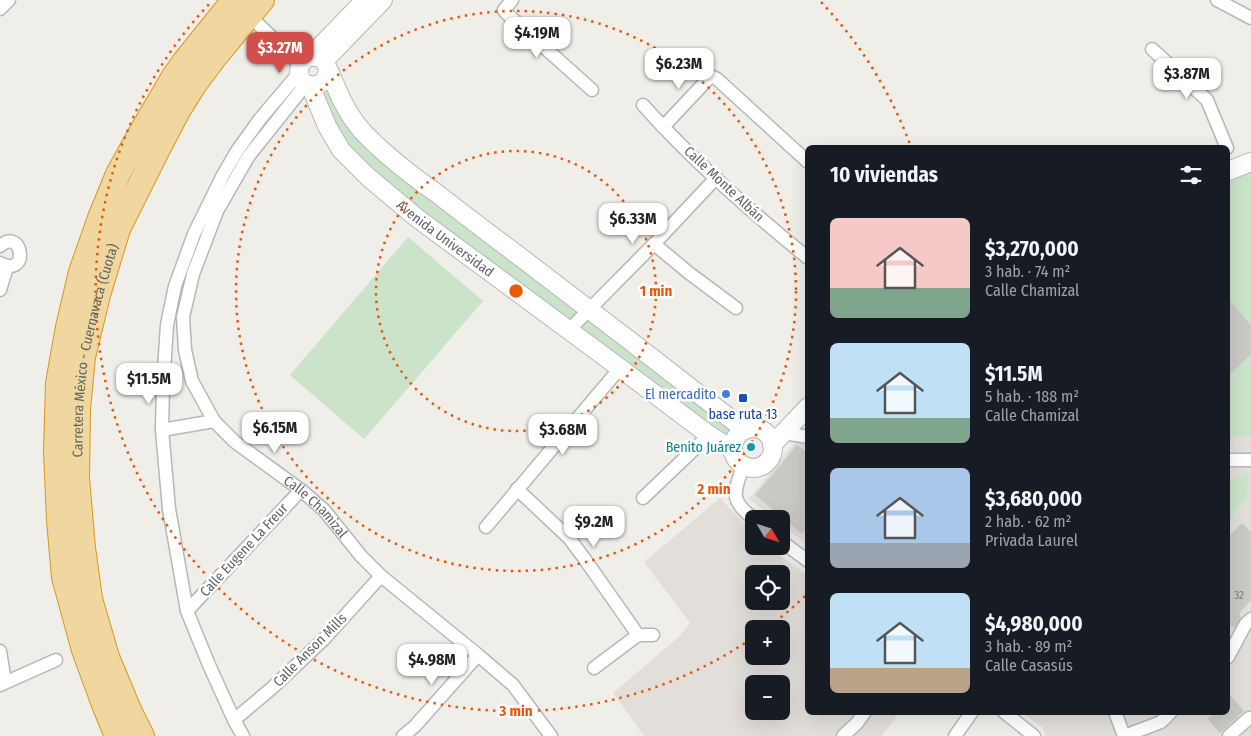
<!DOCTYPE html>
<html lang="es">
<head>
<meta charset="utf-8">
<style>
	:root { --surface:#171b24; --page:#242831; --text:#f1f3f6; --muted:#9ea1a6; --accent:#d34f4b }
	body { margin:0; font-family:"Fira Sans Condensed",sans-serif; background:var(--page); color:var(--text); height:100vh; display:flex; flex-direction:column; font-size:19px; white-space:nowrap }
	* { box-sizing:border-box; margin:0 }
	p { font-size:16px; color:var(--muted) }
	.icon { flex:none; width:28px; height:28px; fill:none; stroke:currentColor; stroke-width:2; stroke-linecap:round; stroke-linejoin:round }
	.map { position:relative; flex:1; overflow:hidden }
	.side { position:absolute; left:805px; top:145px; width:425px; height:570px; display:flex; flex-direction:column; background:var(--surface); border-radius:8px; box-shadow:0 5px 20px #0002 }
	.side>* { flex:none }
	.needle { width:32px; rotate:129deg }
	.controls { position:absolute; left:745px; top:510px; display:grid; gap:10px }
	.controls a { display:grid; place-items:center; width:45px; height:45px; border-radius:8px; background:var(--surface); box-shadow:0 5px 20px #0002; font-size:25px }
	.price { position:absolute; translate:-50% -42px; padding:0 11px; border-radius:10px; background:#fff; color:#222; font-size:16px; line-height:32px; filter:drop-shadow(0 1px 2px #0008) }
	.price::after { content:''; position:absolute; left:50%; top:30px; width:15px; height:11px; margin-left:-8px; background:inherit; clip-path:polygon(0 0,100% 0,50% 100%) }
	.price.selected { background:var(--accent); color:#fff }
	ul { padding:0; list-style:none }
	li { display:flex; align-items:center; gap:15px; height:125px; padding:0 25px }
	li span { display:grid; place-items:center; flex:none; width:140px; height:100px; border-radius:8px; color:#555 }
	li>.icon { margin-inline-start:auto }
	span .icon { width:60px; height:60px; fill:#fffc; stroke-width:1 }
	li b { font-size:21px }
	h2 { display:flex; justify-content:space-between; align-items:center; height:60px; padding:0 25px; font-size:21px }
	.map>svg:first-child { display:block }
	.education { fill:#e2dfda; fill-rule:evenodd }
	.green { fill:#cae3c9 }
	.building { fill:#cbc9c4 }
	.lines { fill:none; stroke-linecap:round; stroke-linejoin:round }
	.street-casing { stroke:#b5b8bb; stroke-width:15 }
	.secondary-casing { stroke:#b5b7bb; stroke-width:20 }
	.highway-casing { stroke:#d9961f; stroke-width:26 }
	.street { stroke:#fff; stroke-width:12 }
	.secondary { stroke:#fff; stroke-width:18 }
	.highway { stroke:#f0d79f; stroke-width:24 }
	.ring { fill:none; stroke:#e8590c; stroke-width:2.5; stroke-dasharray:2.5 5 }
	.shop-dot { fill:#3f7fe0; stroke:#fff; stroke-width:2 }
	.transit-dot { fill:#1a4fb4; stroke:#fff; stroke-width:2 }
	.culture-dot { fill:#0f9aa8; stroke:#fff; stroke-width:2 }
	.labels { text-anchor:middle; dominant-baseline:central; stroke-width:5; stroke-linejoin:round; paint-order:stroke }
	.number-label { font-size:11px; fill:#7b7c7e }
	.street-label { font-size:14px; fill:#606366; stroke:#fff }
	.shop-label { font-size:14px; fill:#366cbe; stroke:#fff; text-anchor:end }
	.transit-label { font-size:14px; fill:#164399; stroke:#fff }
	.culture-label { font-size:14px; fill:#0d838f; stroke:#fff; text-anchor:end }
	.centre { fill:#e8590c; stroke:#fff; stroke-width:2.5 }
	.ring-label { font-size:15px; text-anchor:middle; font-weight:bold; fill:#e8590c; stroke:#fff; stroke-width:5; stroke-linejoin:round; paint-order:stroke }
</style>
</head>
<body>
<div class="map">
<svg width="1251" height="736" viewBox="0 0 1251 736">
	<rect width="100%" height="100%" fill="#f0eee9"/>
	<g class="education">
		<polygon points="1251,167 1251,736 1046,736 1042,727 1022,713 1228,712 1228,176"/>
		<polygon points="807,427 807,545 781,524 781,519 775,519 749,499"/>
		<path d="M 720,498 L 754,533 L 754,546 L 767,546 L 807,575 L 808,712 L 899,713 L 882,736 L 644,736 L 613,693 L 681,635 L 690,623 L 644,562 ZM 754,574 L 781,574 L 781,601 L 754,601 ZM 754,629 L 781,629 L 781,656 L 754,656 ZM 754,684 L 781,684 L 781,711 L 754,711 Z"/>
	</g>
	<g class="green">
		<polygon points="330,85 356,131 583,311 567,324 382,184 342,145 318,91"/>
		<polygon points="1251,168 1251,437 1228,437 1228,176"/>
		<polygon points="408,237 483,301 364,439 290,375"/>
		<polygon points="591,318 737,428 727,442 579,330"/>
		<polygon points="1248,472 1247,497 1237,508 1232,517 1228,519 1228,482 1236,479"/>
	</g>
	<g class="building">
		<polygon points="1228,299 1251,325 1251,354 1228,376"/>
		<polygon points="797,445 808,453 808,527 802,534 755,495"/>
		<polygon points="1242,523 1251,532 1251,600 1239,613 1241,618 1234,628 1228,623 1228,537"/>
		<polygon points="1228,693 1244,711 1220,733 1208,719 1215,712 1228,712"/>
	</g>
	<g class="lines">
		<defs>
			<g id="street">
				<polyline points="512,0 504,10 506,13 592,90"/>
				<polyline points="1217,0 1251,18"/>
				<polyline points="0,9 9,0"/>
				<polyline points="258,24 301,65"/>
				<polyline points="1152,49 1207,100 1227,148"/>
				<path id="s1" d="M 306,84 L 248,157 L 217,211 L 193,274 L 183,317 L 185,350 L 192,381 L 214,421 L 235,442 L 301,490 L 324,510 L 361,556 L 381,576 L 478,655 L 513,685 L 551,736"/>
				<path d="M 643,105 C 693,161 750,211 808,258"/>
				<polyline points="663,127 708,79 713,77 717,79 808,162"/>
				<polyline points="654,244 689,273 736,308"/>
				<path d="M 0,246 C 23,226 30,279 0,263"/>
				<polyline points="0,290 7,267"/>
				<polyline points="569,330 654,244 716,178"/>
				<polyline points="162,430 214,421"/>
				<polyline points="784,433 808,437"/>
				<polyline points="1228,460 1251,460"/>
				<path d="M 743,466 C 734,493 729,500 754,519"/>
				<polyline points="517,489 569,538 584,558 638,635"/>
				<polyline points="643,498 709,435"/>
				<polyline points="486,527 620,368"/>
				<polyline points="781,541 808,561"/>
				<polyline points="187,611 301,490"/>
				<polyline points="0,651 5,682"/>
				<polyline points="1228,657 1245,625 1251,619"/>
				<polyline points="594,668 638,635 653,635"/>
				<polyline points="0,685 56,660"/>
				<polyline points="1004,712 1034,736"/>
				<polyline points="1115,712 1124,736"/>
				<polyline points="234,720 272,688 324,639 381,576"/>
				<polyline points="243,736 234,720 209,665 187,611 169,509 162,430 163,385 167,325 175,286 194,234 223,175 237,151 260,119 299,73"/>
				<polyline points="403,736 415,726 478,655"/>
				<polyline points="843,736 857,723 865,712"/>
				<polyline points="955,736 972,712"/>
				<polyline points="1124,736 1161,722 1171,712"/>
				<polyline points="1229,736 1249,718"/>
			</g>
			<g id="secondary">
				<polyline points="310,57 365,0"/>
				<polyline points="324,61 383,0"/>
				<path d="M 328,70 C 325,90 301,91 299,72 C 299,67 301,62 305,59 C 311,56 318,56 323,60 C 329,66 338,95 344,104 C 349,114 356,124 363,132 C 386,156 412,176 439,195 C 463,214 487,232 511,250 C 589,309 667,369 745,430"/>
				<path id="s2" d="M 310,85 L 327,126 L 341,150 L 368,177 L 417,218 L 620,368 L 709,435 L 733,450"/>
				<polyline points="1228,171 1251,162"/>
				<circle cx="753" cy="448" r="20"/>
				<polyline points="772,445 808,407"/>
			</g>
			<g id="highway">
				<polyline points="117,736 105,707 84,650 64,577 59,520 56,452 58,383 68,327 81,272 100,218 118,174 139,136 173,78 185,61 234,0"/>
				<path id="s3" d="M 142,736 L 129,710 L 107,657 L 90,599 L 83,548 L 77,478 L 78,409 L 83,357 L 98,295 L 118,229 L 159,147 L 179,109 L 194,85 L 214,58 L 262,0"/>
			</g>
		</defs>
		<use href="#street" class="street-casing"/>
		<use href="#secondary" class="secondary-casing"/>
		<use href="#highway" class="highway-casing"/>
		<use href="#street" class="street"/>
		<use href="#secondary" class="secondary"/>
		<use href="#highway" class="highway"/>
	</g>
	<g class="ring">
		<circle cx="516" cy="291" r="140"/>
		<circle cx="516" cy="291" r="280"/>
		<path d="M805 596A420 420 0 0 1 766 629M751 639A420 420 0 0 1 211 2M821 2A420 420 0 0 1 911 147"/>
	</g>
	<circle class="shop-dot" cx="726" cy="394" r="5"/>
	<rect class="transit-dot" x="738" y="393" width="10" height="10" rx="2.5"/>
	<circle class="culture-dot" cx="751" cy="447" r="5"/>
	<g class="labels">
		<g class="number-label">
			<text x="1239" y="595">32</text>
		</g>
		<g class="street-label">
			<text transform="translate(724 184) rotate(43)">Calle Monte Albán</text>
			<text stroke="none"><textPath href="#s2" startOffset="209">Avenida Universidad</textPath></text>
			<text stroke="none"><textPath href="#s3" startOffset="398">Carretera México - Cuernavaca (Cuota)</textPath></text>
			<text stroke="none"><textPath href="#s1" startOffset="511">Calle Chamizal</textPath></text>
			<text transform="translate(244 550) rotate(-47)">Calle Eugene La Freur</text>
			<text transform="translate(310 650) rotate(-45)">Calle Anson Mills</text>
		</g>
		<g class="shop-label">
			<text x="716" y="394">El mercadito</text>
		</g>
		<g class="transit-label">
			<text x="743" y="414">base ruta 13</text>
		</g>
		<g class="culture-label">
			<text x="741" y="447">Benito Juárez</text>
		</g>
	</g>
	<circle cx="516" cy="291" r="8" class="centre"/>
	<g class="ring-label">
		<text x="656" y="296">1 min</text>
		<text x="714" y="494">2 min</text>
		<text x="516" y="716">3 min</text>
	</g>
</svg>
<div class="controls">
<a><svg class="needle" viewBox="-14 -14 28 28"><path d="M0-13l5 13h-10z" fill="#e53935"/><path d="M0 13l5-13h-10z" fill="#9ea1a6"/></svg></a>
<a><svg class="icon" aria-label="locate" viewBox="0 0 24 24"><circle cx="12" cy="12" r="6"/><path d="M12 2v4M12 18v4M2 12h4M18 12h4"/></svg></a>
<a>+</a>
<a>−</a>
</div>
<b class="price" style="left:537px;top:59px">$4.19M</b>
<b class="price selected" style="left:280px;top:74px">$3.27M</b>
<b class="price" style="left:679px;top:90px">$6.23M</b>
<b class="price" style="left:1187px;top:100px">$3.87M</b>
<b class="price" style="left:633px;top:245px">$6.33M</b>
<b class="price" style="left:149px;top:405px">$11.5M</b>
<b class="price" style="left:275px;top:454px">$6.15M</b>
<b class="price" style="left:563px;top:456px">$3.68M</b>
<b class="price" style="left:594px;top:548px">$9.2M</b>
<b class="price" style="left:432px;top:686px">$4.98M</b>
<section class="side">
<h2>10 viviendas<svg class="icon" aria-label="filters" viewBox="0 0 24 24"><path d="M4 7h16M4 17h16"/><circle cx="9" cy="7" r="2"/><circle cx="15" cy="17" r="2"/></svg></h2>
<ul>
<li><span style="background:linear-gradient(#f6c9c9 70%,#7fa58c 0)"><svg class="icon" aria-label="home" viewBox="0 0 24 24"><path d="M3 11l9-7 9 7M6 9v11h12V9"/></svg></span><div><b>$3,270,000</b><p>3 hab. · 74 m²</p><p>Calle Chamizal</p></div></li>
<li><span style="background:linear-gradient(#bfe0f5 75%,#7fa58c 0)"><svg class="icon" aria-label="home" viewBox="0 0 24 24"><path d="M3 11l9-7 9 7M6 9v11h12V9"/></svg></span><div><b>$11.5M</b><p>5 hab. · 188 m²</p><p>Calle Chamizal</p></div></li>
<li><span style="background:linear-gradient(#a9c7e8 75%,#9aa5b1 0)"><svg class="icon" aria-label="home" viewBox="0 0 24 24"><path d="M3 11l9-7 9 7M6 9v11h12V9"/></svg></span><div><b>$3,680,000</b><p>2 hab. · 62 m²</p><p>Privada Laurel</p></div></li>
<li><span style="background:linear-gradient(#bfe0f5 75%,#b9a48a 0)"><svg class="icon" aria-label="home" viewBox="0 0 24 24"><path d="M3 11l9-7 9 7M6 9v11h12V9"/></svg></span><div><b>$4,980,000</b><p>3 hab. · 89 m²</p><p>Calle Casasús</p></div></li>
</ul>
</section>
</div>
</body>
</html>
